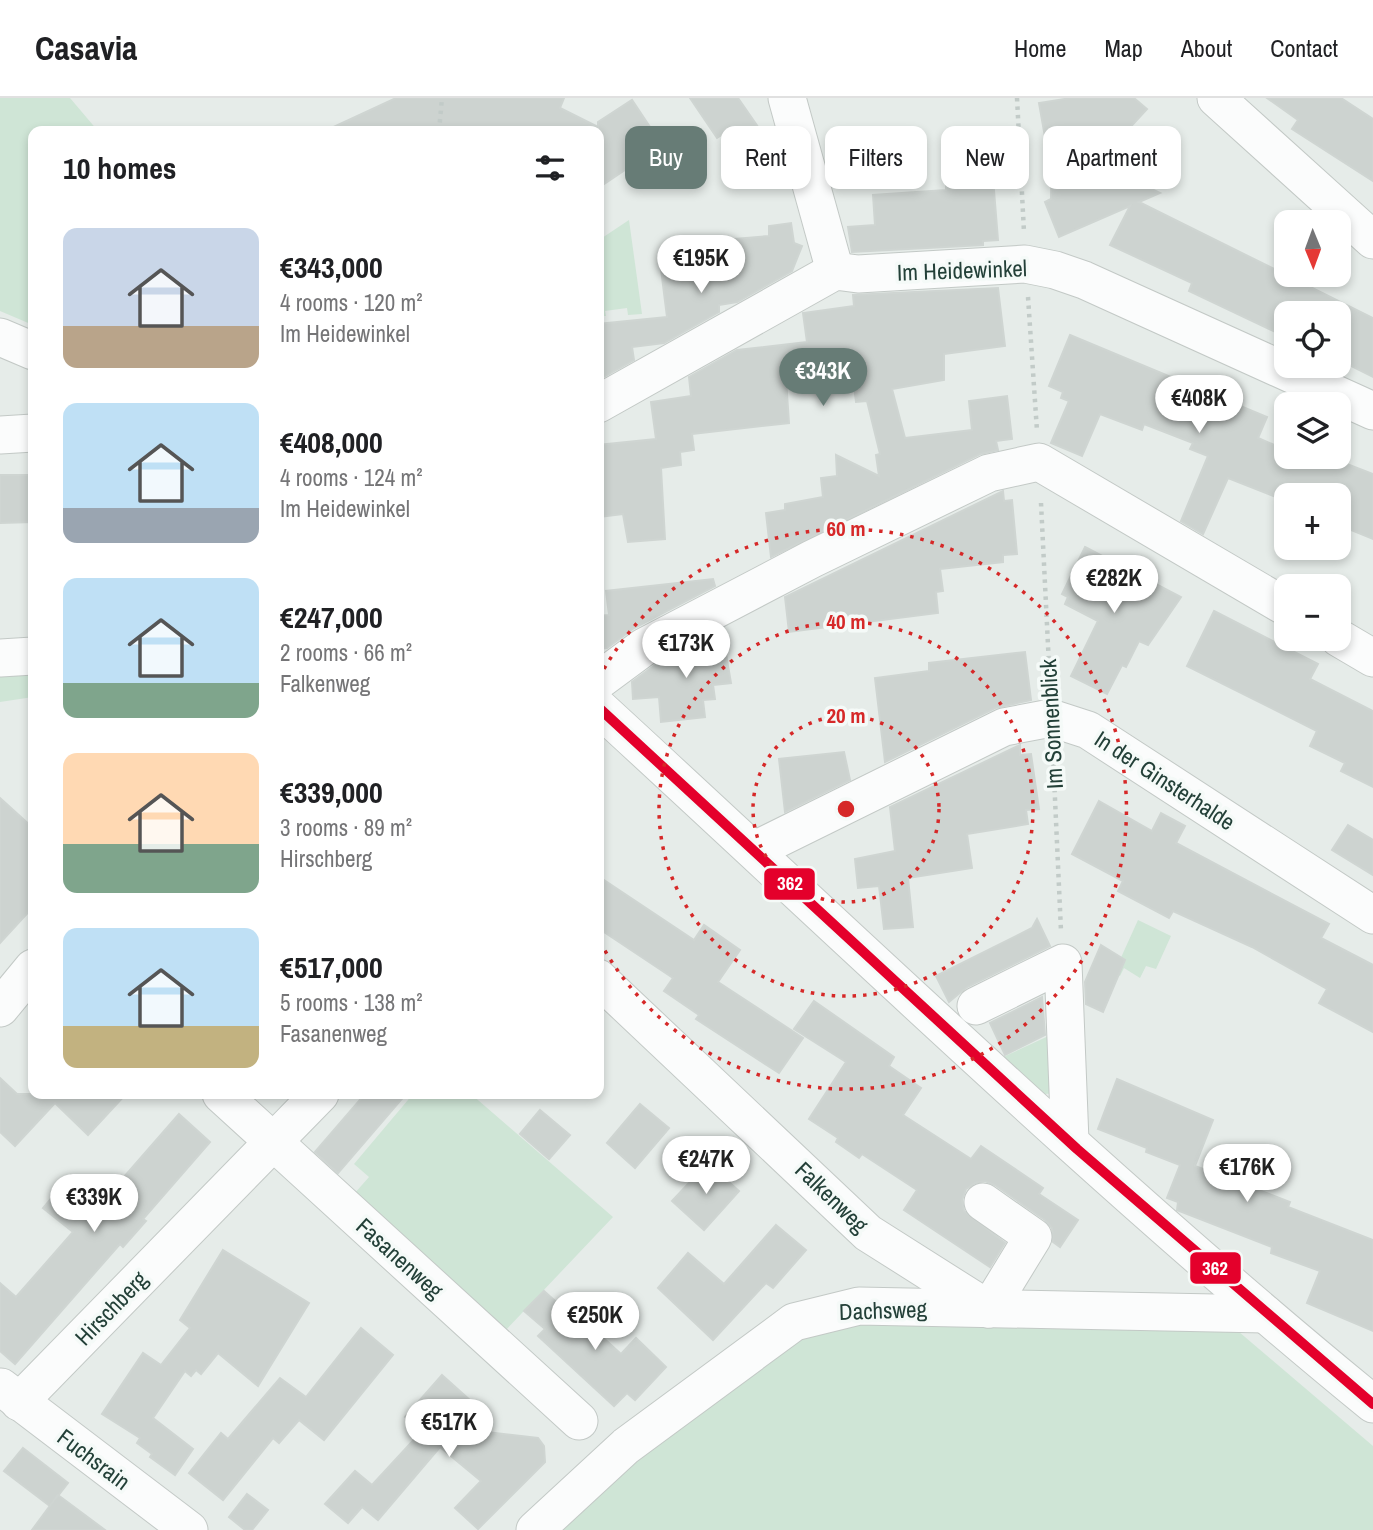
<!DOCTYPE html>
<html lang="en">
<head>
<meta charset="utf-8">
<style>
	:root { --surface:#fff; --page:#f2f2f2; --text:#202124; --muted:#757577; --line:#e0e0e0; --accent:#677c76 }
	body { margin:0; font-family:"Archivo Narrow",sans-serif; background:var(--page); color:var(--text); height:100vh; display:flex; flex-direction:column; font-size:26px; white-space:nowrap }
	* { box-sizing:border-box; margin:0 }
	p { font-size:23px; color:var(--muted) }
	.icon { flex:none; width:38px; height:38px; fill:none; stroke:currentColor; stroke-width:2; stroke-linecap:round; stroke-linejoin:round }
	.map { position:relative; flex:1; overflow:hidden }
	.details { position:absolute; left:28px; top:28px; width:576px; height:973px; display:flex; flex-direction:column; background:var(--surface); border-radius:14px; box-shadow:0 4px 10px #0003 }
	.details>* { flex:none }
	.hud { position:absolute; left:625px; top:28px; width:642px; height:63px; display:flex; gap:14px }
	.needle { width:46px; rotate:179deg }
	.buttons { position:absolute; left:1274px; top:112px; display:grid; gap:14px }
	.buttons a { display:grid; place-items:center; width:77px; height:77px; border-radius:14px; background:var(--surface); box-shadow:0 4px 10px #0003; font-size:35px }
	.price { position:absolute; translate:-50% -60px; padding:0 16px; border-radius:24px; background:#fff; color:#222; font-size:23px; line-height:46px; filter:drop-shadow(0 2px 4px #0008) }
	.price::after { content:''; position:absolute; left:50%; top:42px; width:21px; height:16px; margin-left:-10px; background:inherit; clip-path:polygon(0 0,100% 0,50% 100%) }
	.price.selected { background:var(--accent); color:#fff }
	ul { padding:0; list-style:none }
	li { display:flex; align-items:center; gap:21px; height:175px; padding:0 35px }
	li span { display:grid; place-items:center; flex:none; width:196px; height:140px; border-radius:14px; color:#555 }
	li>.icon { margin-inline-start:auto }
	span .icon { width:84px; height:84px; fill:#fffc; stroke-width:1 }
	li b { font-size:30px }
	h2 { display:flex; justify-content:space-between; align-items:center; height:84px; padding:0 35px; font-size:30px }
	.chip { padding:0 24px; border-radius:14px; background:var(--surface); box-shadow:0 4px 10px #0003; font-size:24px; line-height:63px }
	.chip.selected { background:var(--accent); color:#fff }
	header { display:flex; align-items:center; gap:42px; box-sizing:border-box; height:98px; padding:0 35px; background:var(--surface); border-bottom:2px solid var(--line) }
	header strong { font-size:33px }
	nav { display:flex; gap:38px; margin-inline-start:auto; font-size:24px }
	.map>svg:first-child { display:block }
	.green { fill:#cfe5d6 }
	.building { fill:#cdd3d0; stroke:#cfd5d2; stroke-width:2 }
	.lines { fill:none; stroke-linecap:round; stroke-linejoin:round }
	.minor-casing { stroke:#c3c9c6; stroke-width:39 }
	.path { stroke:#c2cbc8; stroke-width:4.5; stroke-dasharray:3.5 5; stroke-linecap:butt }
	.minor { stroke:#fbfcfc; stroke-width:37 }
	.bus-1-casing { stroke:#f5faf8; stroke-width:16 }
	.bus-1 { stroke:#e4002b; stroke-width:10 }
	.ring { fill:none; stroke:#d62828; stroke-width:3.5; stroke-dasharray:3.5 7 }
	.labels { text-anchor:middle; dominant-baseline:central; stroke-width:7; stroke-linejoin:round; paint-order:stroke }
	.street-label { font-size:23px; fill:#234038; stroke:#f5faf8 }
	.centre { fill:#d62828; stroke:#f5faf8; stroke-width:3.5 }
	.ring-label { font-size:21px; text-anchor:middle; font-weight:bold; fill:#d62828; stroke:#f5faf8; stroke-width:7; stroke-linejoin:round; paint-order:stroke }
	.line-badge { stroke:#f5faf8; stroke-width:2.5 }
	.badge-label { font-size:19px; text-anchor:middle; font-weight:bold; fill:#fff }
</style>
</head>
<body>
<header>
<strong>Casavia</strong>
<nav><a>Home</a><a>Map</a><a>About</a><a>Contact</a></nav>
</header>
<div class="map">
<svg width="1373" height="1432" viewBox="0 0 1373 1432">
	<rect width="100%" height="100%" fill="#e6ece9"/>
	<g class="green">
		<polygon points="0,0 70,0 98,33 33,33 33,227 0,213"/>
		<polygon points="629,122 642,216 628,217 627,210 605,213 606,218 599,218 599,142"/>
		<polygon points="33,574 33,599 0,604 0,575"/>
		<polygon points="1138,822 1171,838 1156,871 1146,868 1140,880 1124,870 1120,878 1114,875"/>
		<polygon points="1055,935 1056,995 1045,996 1001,960"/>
		<polygon points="413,996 471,996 613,1119 505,1233 354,1096 369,1079 354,1066"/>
		<polygon points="1225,1222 1373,1348 1373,1432 550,1432 629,1363 824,1223"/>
	</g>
	<g class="building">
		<polygon points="396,0 564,0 560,10 598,29 598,24 632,2 662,47 598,90 598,33 325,33"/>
		<polygon points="690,0 738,0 774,52 749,67 728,33 717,40"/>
		<polygon points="1071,0 1134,0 1147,11 1097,65 1160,95 1139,104 1373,220 1373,279 1339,262 1339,215 1286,215 1286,239 1189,193 1192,185 1110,147 1130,108 1059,139 1045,104 1051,101 1052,42 1045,39 1039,5"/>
		<polygon points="1267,0 1341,0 1373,21 1373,83 1292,31 1298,22"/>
		<polygon points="993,80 998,142 983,143 983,147 852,154 848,129 875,127 873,97 946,92 946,84"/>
		<polygon points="791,125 794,145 802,148 792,173 737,204 719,207 719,214 664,245 632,249 634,262 598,282 598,226 667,219 661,171 738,160 735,141 769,138 769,128"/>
		<polygon points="998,190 1005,248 944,256 944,282 892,291 905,340 972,332 969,303 1007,298 1012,341 996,343 998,352 980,356 771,459 766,415 785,412 785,406 823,399 821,380 837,378 836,357 879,378 876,357 880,356 867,303 856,304 852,272 786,281 789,325 692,336 694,352 680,354 681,367 661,370 665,441 628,444 623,416 598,419 598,347 656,341 651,304 691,298 689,279 737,252 807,244 803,215 854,208 853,197"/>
		<polygon points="1070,237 1267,319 1258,340 1286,352 1286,359 1329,359 1373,376 1373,441 1339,427 1339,397 1286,397 1286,403 1228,380 1203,436 1181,423 1208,358 1190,351 1193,345 1144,326 1142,332 1100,316 1082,358 1051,345 1069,303 1061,300 1063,294 1049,288"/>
		<polygon points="0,377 33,377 33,424 0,425"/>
		<polygon points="1003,393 1004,403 1012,402 1017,456 1003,457 1003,464 940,471 943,493 936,494 938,515 789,534 785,499"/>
		<polygon points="1085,449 1181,499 1148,547 1139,543 1126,569 1122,567 1107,596 1071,578 1098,523 1065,506 1068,499 1062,496"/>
		<polygon points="713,481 715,488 634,530 607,550 598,551 598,518 609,517 606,493"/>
		<polygon points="1214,513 1318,566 1310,581 1373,613 1373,689 1341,673 1345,665 1310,648 1317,633 1187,568"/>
		<polygon points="722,532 731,585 713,587 715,601 703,602 705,619 661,624 659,599 633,601 632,584 655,567"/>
		<polygon points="1025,554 1031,602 995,610 885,664 875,580 929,573 929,565"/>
		<polygon points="1020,647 1020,657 1031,656 1039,711 1026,712 1028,726 967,736 972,770 908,780 913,829 884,831 879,788 858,790 855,761 895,753 890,709"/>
		<polygon points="844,654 850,682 785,714 779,661"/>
		<polygon points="0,700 33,730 33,809 0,845"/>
		<polygon points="1099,703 1152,733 1161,715 1185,728 1176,745 1329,826 1321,840 1373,867 1373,934 1319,905 1327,891 1252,849 1173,813 1169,820 1118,793 1123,783 1072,756"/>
		<polygon points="1348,727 1373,742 1373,777 1332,752"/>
		<polygon points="598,778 694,842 704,827 740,852 718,884 803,940 779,975 696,921 699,917 664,893 673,880 598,830"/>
		<polygon points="1037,821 1050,848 967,889 949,904 936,878 1032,830"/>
		<polygon points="1101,847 1125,862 1103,914 1086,906 1085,884"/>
		<polygon points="1042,899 1045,937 1005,957 990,925"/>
		<polygon points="814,903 894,959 889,968 921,990 903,1017 971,1061 981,1048 1043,1090 1039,1096 1078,1122 1060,1149 1053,1144 1052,1130 1045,1122 995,1087 985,1083 975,1085 966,1091 962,1102 964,1113 1005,1145 990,1169 904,1112 917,1092 862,1056 859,1060 836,1044 838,1040 809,1021 846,964 794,931"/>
		<polygon points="0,980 17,996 126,996 88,1037 55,1005 15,1048 0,1034"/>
		<polygon points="1117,981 1213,1022 1195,1068 1290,1104 1288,1109 1373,1142 1373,1233 1307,1205 1320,1173 1271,1155 1272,1149 1177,1112 1178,1104 1167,1100 1180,1067 1146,1054 1147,1050 1098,1031"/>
		<polygon points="365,996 406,996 338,1075 315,1054"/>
		<polygon points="640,1006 669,1030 635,1070 607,1045"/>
		<polygon points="540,1012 570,1037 549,1061 520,1036"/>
		<polygon points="179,1016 210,1044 143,1121 146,1123 123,1149 120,1146 15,1266 0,1253 0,1185 16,1199 73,1134 43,1110 71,1077 103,1103"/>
		<polygon points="708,1065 739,1093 704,1132 672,1103"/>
		<polygon points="776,1127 806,1152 773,1190 766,1185 713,1242 658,1190 688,1155 724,1186"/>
		<polygon points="223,1152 309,1205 258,1288 218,1255 201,1276 196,1272 191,1278 185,1273 153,1320 193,1351 175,1377 150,1359 152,1356 137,1345 140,1340 102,1316 143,1255 161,1267 190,1230 180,1222"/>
		<polygon points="544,1193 564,1211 567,1207 621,1256 636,1240 666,1269 635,1302 627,1295 614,1308 538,1238 545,1231 524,1213"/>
		<polygon points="361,1230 393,1257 324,1342 299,1322 279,1345 273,1340 223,1402 189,1375 221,1335 228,1341 280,1280 306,1299"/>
		<polygon points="442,1277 490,1320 478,1333 538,1340 544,1348 545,1364 478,1431 455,1410 481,1383 440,1349 378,1422 362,1409 348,1425 325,1406 355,1373 372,1387 421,1334 405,1319"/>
		<polygon points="23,1350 68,1385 50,1408 4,1373"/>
		<polygon points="247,1396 268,1412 252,1432 245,1432 229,1419"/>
		<polygon points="58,1397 105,1432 32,1432"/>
	</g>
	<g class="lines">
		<defs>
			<g id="minor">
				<polyline points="787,0 835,173"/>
				<polyline points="1216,0 1373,142"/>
				<polyline points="0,239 33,253"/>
				<polyline points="598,306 835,173 858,176 1025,166 1055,172 1084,182 1373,313"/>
				<polyline points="0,337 33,335"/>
				<polyline points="1339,540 1373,560"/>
				<polyline points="0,560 33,558"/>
				<polyline points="598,583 644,549 812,461 989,375 1039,364 1286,509"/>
				<path d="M 598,609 C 854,844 1104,1086 1373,1306"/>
				<polyline points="755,752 1004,629 1051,620 1088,632 1373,817"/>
				<polyline points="598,880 868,1135 988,1211"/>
				<polyline points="976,908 1063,865 1070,1043"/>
				<polyline points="0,910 33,870"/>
				<polyline points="221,996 579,1323"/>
				<polyline points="983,1104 1033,1139 989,1211"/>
				<polyline points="1,1289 189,1432"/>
				<polyline points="19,1304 320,996"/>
				<polyline points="535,1432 626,1348 794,1224 859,1208 1265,1216"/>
			</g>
		</defs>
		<use href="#minor" class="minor-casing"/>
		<g class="path">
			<polyline points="1017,0 1024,134"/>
			<polyline points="439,33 442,0"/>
			<polyline points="1028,199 1037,333"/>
			<polyline points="1041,405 1050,588"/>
			<polyline points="1053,657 1061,833"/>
		</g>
		<use href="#minor" class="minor"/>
		<defs>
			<polyline id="bus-1" points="598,609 1077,1051 1373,1306"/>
		</defs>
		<use href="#bus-1" class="bus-1-casing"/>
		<use href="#bus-1" class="bus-1"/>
	</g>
	<g class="ring">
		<circle cx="846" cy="711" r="93"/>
		<circle cx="846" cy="711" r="187"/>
		<path d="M599 580A280 280 0 1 1 599 842"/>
	</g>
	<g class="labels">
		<g class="street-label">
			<text transform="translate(962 172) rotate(-2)">Im Heidewinkel</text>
			<text transform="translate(1051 626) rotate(-93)">Im Sonnenblick</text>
			<text transform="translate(1165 682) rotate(33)">In der Ginsterhalde</text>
			<text transform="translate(832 1099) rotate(44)">Falkenweg</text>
			<text transform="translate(400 1160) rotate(42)">Fasanenweg</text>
			<text transform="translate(111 1210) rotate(-46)">Hirschberg</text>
			<text transform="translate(883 1212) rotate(-2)">Dachsweg</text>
			<text transform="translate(94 1361) rotate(37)">Fuchsrain</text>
		</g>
	</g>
	<circle cx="846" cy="711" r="10" class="centre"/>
	<g class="ring-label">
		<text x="846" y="438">60 m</text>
		<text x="846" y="531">40 m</text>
		<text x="846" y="625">20 m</text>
	</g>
	<g class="line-badge">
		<rect x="763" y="769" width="53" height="34" rx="7" fill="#e4002b"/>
		<rect x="1189" y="1153" width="53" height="34" rx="7" fill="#e4002b"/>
	</g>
	<g class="badge-label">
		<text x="790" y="792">362</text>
		<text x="1215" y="1177">362</text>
	</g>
</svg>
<div class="buttons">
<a><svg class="needle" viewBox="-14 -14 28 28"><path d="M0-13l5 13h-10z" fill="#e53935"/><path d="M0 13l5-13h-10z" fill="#757577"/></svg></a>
<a><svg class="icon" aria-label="locate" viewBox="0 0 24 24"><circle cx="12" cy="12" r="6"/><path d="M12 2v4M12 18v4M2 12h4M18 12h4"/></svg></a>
<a><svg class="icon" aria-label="layers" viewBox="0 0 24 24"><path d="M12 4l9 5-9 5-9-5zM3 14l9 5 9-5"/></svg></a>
<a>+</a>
<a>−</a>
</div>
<b class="price" style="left:701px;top:197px">€195K</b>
<b class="price selected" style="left:823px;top:310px">€343K</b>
<b class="price" style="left:1199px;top:337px">€408K</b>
<b class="price" style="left:1114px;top:517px">€282K</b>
<b class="price" style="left:686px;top:582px">€173K</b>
<b class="price" style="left:706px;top:1098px">€247K</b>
<b class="price" style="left:1247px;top:1106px">€176K</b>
<b class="price" style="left:94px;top:1136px">€339K</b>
<b class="price" style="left:595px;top:1254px">€250K</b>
<b class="price" style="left:449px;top:1361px">€517K</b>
<div class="hud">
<a class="chip selected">Buy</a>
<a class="chip">Rent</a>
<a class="chip">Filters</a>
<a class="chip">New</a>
<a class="chip">Apartment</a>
</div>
<section class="details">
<h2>10 homes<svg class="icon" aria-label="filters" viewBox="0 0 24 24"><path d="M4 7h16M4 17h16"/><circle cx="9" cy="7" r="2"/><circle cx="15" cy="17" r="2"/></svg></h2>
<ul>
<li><span style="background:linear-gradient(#c9d6e8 70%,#b9a48a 0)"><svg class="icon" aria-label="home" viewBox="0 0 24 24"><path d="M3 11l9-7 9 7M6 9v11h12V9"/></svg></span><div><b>€343,000</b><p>4 rooms · 120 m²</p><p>Im Heidewinkel</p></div></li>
<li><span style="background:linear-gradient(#bfe0f5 75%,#9aa5b1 0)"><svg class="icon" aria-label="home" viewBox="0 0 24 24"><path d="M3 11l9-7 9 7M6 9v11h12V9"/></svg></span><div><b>€408,000</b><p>4 rooms · 124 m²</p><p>Im Heidewinkel</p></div></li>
<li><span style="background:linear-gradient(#bfe0f5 75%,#7fa58c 0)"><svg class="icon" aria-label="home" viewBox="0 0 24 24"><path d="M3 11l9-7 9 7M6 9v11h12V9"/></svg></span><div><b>€247,000</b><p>2 rooms · 66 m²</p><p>Falkenweg</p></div></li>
<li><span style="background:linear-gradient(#ffd9b3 65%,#7fa58c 0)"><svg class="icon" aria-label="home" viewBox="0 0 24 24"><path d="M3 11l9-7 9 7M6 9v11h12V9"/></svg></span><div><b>€339,000</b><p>3 rooms · 89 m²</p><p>Hirschberg</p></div></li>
<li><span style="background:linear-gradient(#bfe0f5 70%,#c2b280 0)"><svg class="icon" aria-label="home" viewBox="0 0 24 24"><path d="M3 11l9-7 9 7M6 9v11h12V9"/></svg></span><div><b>€517,000</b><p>5 rooms · 138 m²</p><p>Fasanenweg</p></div></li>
</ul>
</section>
</div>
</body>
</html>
